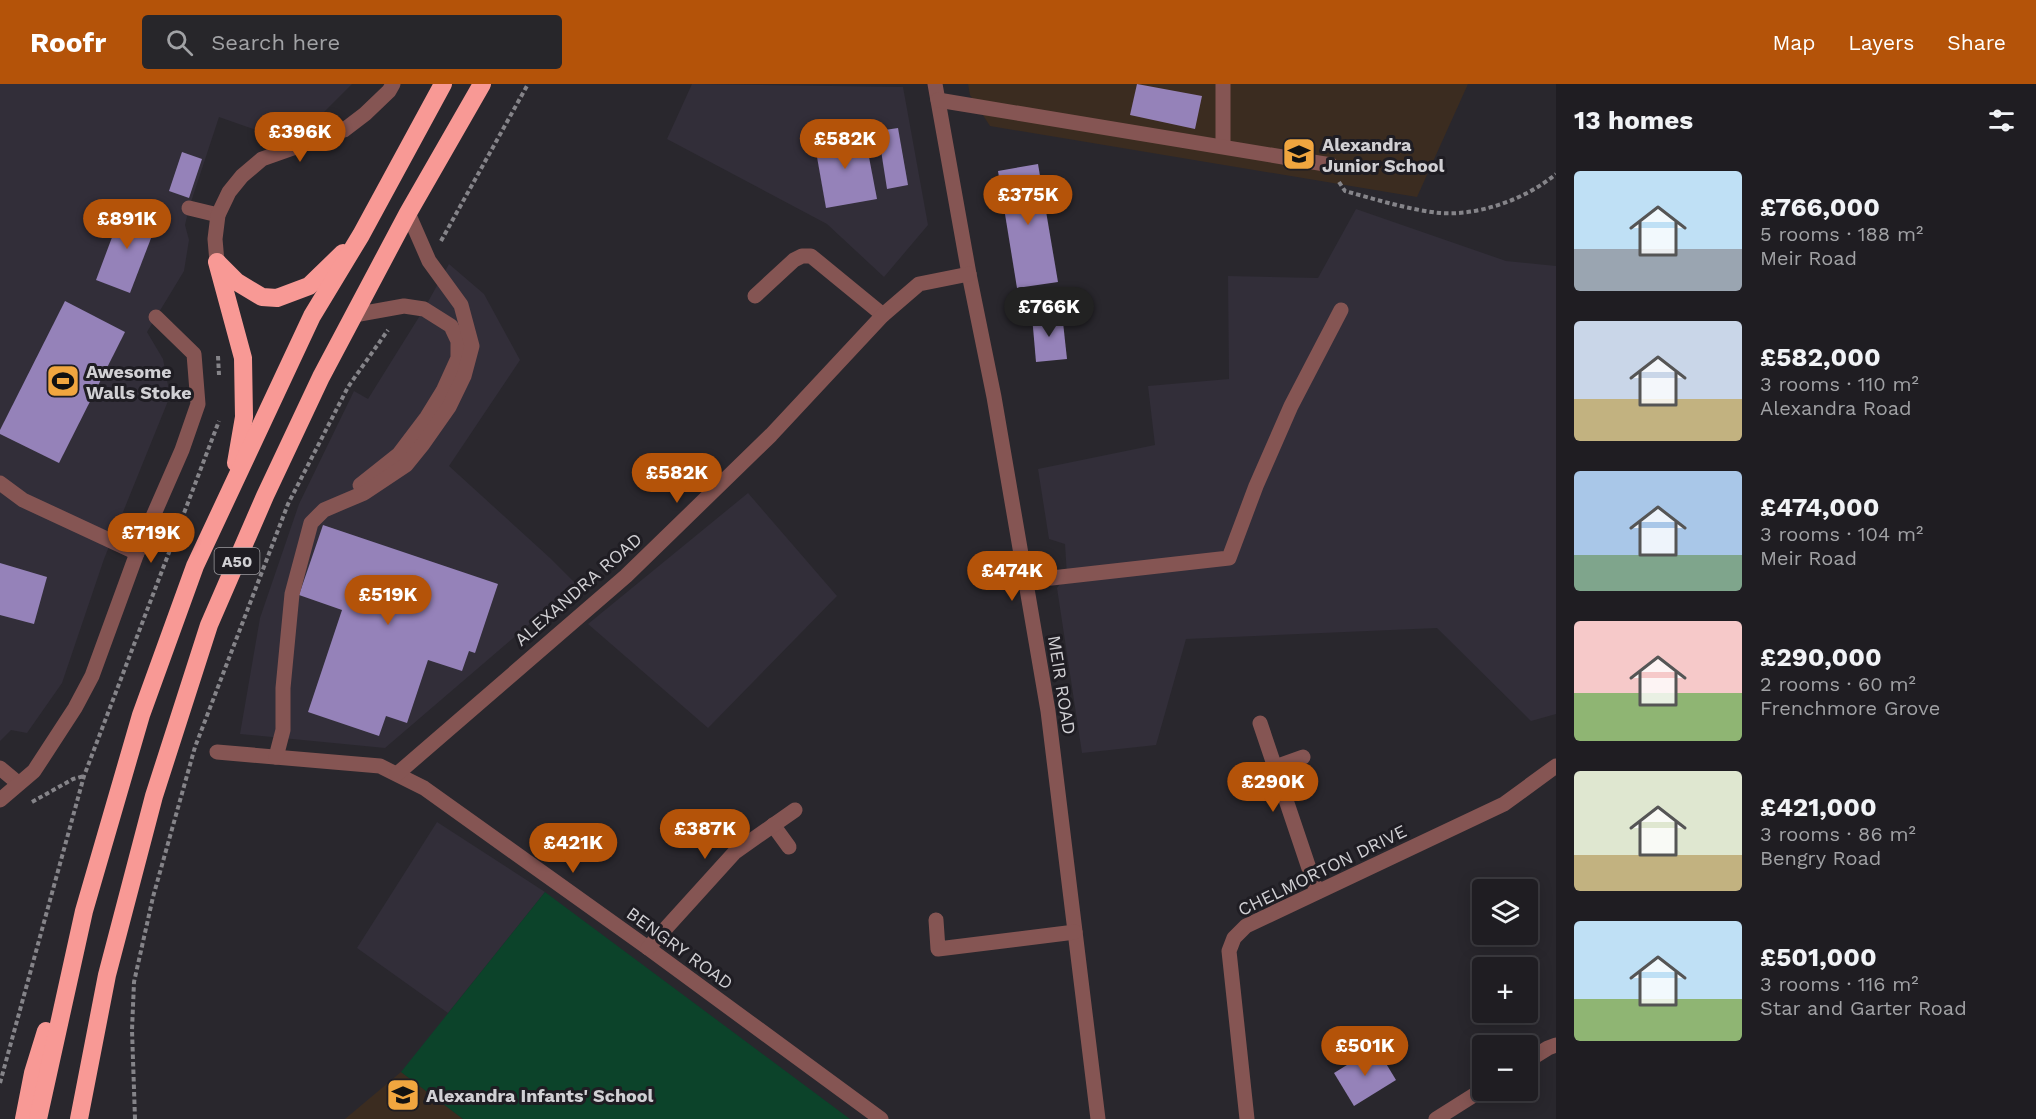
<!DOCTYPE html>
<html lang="en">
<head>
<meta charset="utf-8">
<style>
	:root { --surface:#1f1d22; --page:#27262a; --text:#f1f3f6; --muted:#a1a2a5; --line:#3c3b40; --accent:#b45309 }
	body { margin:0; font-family:"Work Sans",sans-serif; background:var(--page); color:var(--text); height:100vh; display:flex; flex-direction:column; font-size:22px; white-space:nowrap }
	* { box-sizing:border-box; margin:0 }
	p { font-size:20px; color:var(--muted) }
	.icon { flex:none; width:33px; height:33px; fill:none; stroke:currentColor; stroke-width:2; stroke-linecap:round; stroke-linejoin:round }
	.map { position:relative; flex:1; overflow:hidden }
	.drawer { display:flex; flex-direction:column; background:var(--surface); width:480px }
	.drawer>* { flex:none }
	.fabs { position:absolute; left:1472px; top:795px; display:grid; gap:12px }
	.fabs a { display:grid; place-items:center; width:66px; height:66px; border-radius:6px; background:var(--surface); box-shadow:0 3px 15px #0003,0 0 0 2px var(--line); font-size:30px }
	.price { position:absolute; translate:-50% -51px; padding:0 14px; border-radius:21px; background:var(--accent); color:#fff; font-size:20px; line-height:39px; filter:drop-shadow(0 2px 3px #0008) }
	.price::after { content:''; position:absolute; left:50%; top:36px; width:18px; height:14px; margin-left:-9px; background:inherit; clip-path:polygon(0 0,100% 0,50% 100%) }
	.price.current { background:#222; color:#fff }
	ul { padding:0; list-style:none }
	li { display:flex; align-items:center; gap:18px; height:150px; padding:0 18px }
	li span { display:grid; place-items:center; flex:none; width:168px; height:120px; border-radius:6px; color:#555 }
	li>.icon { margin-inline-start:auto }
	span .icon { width:72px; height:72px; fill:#fffc; stroke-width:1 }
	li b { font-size:26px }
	h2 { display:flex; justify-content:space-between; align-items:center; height:72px; padding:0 18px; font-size:26px }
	header { display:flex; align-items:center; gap:36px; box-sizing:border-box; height:84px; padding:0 30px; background:var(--accent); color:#fff }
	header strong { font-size:28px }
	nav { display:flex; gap:33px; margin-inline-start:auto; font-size:21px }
	.search { width:420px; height:54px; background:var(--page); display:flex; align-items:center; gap:15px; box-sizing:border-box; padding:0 21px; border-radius:6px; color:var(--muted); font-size:22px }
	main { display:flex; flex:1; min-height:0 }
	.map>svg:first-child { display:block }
	.built { fill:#322e39 }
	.education { fill:#3b2c20 }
	.green { fill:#0c432a }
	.building { fill:#9582b9 }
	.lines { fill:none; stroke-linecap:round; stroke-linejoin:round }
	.path { stroke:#858489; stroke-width:4; stroke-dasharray:4.5 3; stroke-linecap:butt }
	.minor { stroke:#855553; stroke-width:15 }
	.highway { stroke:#f89995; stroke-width:18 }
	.labels { text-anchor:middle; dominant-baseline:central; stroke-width:6; stroke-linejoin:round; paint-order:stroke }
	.shield { fill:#1f1d23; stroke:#9c9a9f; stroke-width:1.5 }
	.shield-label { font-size:16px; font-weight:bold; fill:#d1d0d4 }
	.poi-label { font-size:18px; font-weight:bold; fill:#d1d0d4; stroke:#1f1d23; text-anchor:start }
	.street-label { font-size:18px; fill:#d1d0d4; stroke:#1f1d23 }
</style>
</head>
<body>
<header>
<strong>Roofr</strong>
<div class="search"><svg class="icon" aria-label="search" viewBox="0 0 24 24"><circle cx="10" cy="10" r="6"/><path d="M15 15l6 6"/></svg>Search here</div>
<nav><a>Map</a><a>Layers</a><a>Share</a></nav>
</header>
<main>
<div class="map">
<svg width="1556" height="1035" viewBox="0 0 1556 1035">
	<rect width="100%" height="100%" fill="#29272d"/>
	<g class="built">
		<polygon points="0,0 352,0 323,29 259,47 219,33 189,124 185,141 189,156 184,187 147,248 163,275 170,312 104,475 62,599 27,649 11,646 0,657"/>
		<polygon points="692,0 903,3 928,141 884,193 827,140 667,55"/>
		<polygon points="1356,125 1506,177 1556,182 1556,630 1531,637 1437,544 1186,555 1156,661 1082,669 1057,504 1067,492 1065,460 1049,455 1038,385 1155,361 1148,302 1229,295 1228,192 1318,194"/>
		<polygon points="449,180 484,210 520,276 449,382 550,474 576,500 385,664 240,650 260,534 299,420 354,307 368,315 424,225"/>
		<polygon points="748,409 837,512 708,644 588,540"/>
		<polygon points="437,738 545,808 448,929 357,864"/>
	</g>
	<g class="education">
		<polygon points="968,0 1468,0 1417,113 990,42 970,11"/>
		<polygon points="401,988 463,1035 345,1035"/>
	</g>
	<polygon class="green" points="545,808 850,1035 463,1035 401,988"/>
	<g class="building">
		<polygon points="1137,0 1202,12 1195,45 1130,31"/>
		<polygon points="898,44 908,101 887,105 878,47"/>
		<polygon points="864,47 877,115 826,124 814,56"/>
		<polygon points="182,68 202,75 189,114 169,107"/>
		<polygon points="1038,80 1058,198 1017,204 998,87"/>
		<polygon points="123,124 158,136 130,209 96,196"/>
		<polygon points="65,217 125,248 59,379 0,350 0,346"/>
		<polygon points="1062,229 1067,275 1036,278 1032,232"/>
		<polygon points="323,441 498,500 475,569 469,567 462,587 428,576 407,639 386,632 379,652 308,628 342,526 299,511"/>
		<polygon points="0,479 47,493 34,540 0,531"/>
		<polygon points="1376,963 1396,996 1354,1022 1334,989"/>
	</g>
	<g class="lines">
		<g class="path">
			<path d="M 1339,98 L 1345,107 C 1374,115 1410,126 1440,129 C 1479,132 1526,115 1556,90"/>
			<polyline points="441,157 528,0"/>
			<polyline points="218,272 219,291"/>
			<polyline points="32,718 73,695 84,692"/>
			<polyline points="0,999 84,692 219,337"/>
			<polyline points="135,1035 132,946 134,898 153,813 195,663 288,420 348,303 388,246"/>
		</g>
		<g class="minor">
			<polyline points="935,0 969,190 994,313 1048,627 1098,1035"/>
			<polyline points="1223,0 1223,62"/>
			<polyline points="938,16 1331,81"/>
			<polyline points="189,124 218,131"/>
			<polyline points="217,178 215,155 218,131 229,108 242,92 262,75 344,46 365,30 389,7 393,0"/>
			<polyline points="755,212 794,176 802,172 811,172 883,231"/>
			<polyline points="354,231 404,222 424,225 451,242 458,257 458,274 443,307 427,333 399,370 360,401"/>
			<polyline points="0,399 23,416 137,469"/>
			<polyline points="1025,497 1229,474 1256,402 1291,322 1341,226"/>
			<polyline points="1260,639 1317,808"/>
			<polyline points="217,668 380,682 424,704 648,864 881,1035"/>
			<polyline points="276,673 283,646 283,604 292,510 311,439 324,426 364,409 406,381 423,360 449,323 464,292 472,262 461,221 429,177 408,129"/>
			<polyline points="1275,683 1303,673"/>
			<polyline points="0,684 18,699"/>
			<polyline points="397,690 626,492 771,351 883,231 919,200 969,190"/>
			<polyline points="0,716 34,687 75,624 92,592 137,469 182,366 198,320 194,270 156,233"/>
			<polyline points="773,741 789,763"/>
			<polyline points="936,836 938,865 1075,848"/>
			<polyline points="648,864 735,768 795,726"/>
			<polyline points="1527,977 1548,964 1556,961"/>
			<polyline points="1247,1035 1229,867 1234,854 1246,842 1504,720 1556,682"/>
			<polyline points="1436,1035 1482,1006"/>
		</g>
		<g class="highway">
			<polyline points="217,178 243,274 244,333 236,379"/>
			<polyline points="218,179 237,198 262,213 277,214 309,202 343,169"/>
			<polyline points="24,1035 33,989 46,947"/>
			<polyline points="38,1035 84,827 141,631 195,482 312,232 361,151 443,0"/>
			<polyline points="79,1035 107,891 154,712 209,541 265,412 321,293 408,129 482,0"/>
		</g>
	</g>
	<defs>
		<symbol id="school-square" viewBox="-11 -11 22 22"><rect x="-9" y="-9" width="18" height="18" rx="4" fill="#f1a63f" stroke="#1f1d23"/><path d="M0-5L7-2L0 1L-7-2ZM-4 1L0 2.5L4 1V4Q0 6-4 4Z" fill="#111"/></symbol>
		<symbol id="stadium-square" viewBox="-11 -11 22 22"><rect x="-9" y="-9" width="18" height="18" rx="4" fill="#f1a63f" stroke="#1f1d23"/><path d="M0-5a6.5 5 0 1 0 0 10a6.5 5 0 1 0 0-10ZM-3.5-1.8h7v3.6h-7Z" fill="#111"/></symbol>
	</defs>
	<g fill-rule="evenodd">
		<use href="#school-square" x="1280" y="51" width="38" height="38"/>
		<use href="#stadium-square" x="44" y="278" width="38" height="38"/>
		<use href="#school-square" x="384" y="992" width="38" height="38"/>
	</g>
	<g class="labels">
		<rect class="shield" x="214.5" y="464" width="45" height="26" rx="4.5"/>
		<g class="shield-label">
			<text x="237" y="477">A50</text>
		</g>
		<g class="poi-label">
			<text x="1322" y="60">Alexandra<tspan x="1322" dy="21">Junior School</tspan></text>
			<text x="86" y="287">Awesome<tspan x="86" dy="21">Walls Stoke</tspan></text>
			<text x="426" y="1011">Alexandra Infants' School</text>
		</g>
		<g class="street-label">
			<text transform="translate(578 505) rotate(-41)">ALEXANDRA ROAD</text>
			<text transform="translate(1062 601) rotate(81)">MEIR ROAD</text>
			<text transform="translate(1322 786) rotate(-26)">CHELMORTON DRIVE</text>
			<text transform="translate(680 864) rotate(36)">BENGRY ROAD</text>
		</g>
	</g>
</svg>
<div class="fabs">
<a><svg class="icon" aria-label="layers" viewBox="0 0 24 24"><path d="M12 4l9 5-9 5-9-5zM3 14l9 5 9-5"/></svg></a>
<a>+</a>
<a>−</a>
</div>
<b class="price" style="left:300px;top:79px">£396K</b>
<b class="price" style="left:845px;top:86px">£582K</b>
<b class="price" style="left:1028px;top:142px">£375K</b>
<b class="price" style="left:127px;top:166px">£891K</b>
<b class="price current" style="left:1049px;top:254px">£766K</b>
<b class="price" style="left:677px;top:420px">£582K</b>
<b class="price" style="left:151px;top:480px">£719K</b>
<b class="price" style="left:1012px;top:518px">£474K</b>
<b class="price" style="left:388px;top:542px">£519K</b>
<b class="price" style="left:1273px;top:729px">£290K</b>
<b class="price" style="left:705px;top:776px">£387K</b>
<b class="price" style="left:573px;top:790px">£421K</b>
<b class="price" style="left:1365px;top:993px">£501K</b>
</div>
<section class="drawer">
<h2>13 homes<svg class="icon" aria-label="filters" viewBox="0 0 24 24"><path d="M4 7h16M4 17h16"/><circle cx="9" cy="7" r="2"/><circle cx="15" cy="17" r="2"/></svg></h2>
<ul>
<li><span style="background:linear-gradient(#bfe0f5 65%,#9aa5b1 0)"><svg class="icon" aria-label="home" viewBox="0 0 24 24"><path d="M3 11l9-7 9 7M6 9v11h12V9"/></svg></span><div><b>£766,000</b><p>5 rooms · 188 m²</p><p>Meir Road</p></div></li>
<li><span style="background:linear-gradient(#c9d6e8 65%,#c2b280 0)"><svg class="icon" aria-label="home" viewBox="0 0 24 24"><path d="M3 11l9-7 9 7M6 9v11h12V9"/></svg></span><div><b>£582,000</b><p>3 rooms · 110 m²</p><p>Alexandra Road</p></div></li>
<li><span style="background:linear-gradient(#a9c7e8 70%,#7fa58c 0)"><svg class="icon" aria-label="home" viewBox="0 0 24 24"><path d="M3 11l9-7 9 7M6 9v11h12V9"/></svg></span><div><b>£474,000</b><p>3 rooms · 104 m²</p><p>Meir Road</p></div></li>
<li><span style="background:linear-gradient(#f6c9c9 60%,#8fb573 0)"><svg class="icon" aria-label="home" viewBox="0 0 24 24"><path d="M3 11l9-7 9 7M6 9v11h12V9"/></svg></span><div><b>£290,000</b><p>2 rooms · 60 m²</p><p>Frenchmore Grove</p></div></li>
<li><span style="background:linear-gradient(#dfe7d0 70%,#c2b280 0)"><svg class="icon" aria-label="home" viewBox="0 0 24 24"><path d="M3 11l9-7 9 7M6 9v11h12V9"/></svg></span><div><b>£421,000</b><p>3 rooms · 86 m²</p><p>Bengry Road</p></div></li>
<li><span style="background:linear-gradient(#bfe0f5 65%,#8fb573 0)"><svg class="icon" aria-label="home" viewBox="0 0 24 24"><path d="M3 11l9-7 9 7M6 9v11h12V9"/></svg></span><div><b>£501,000</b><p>3 rooms · 116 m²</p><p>Star and Garter Road</p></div></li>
</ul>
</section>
</main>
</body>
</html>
